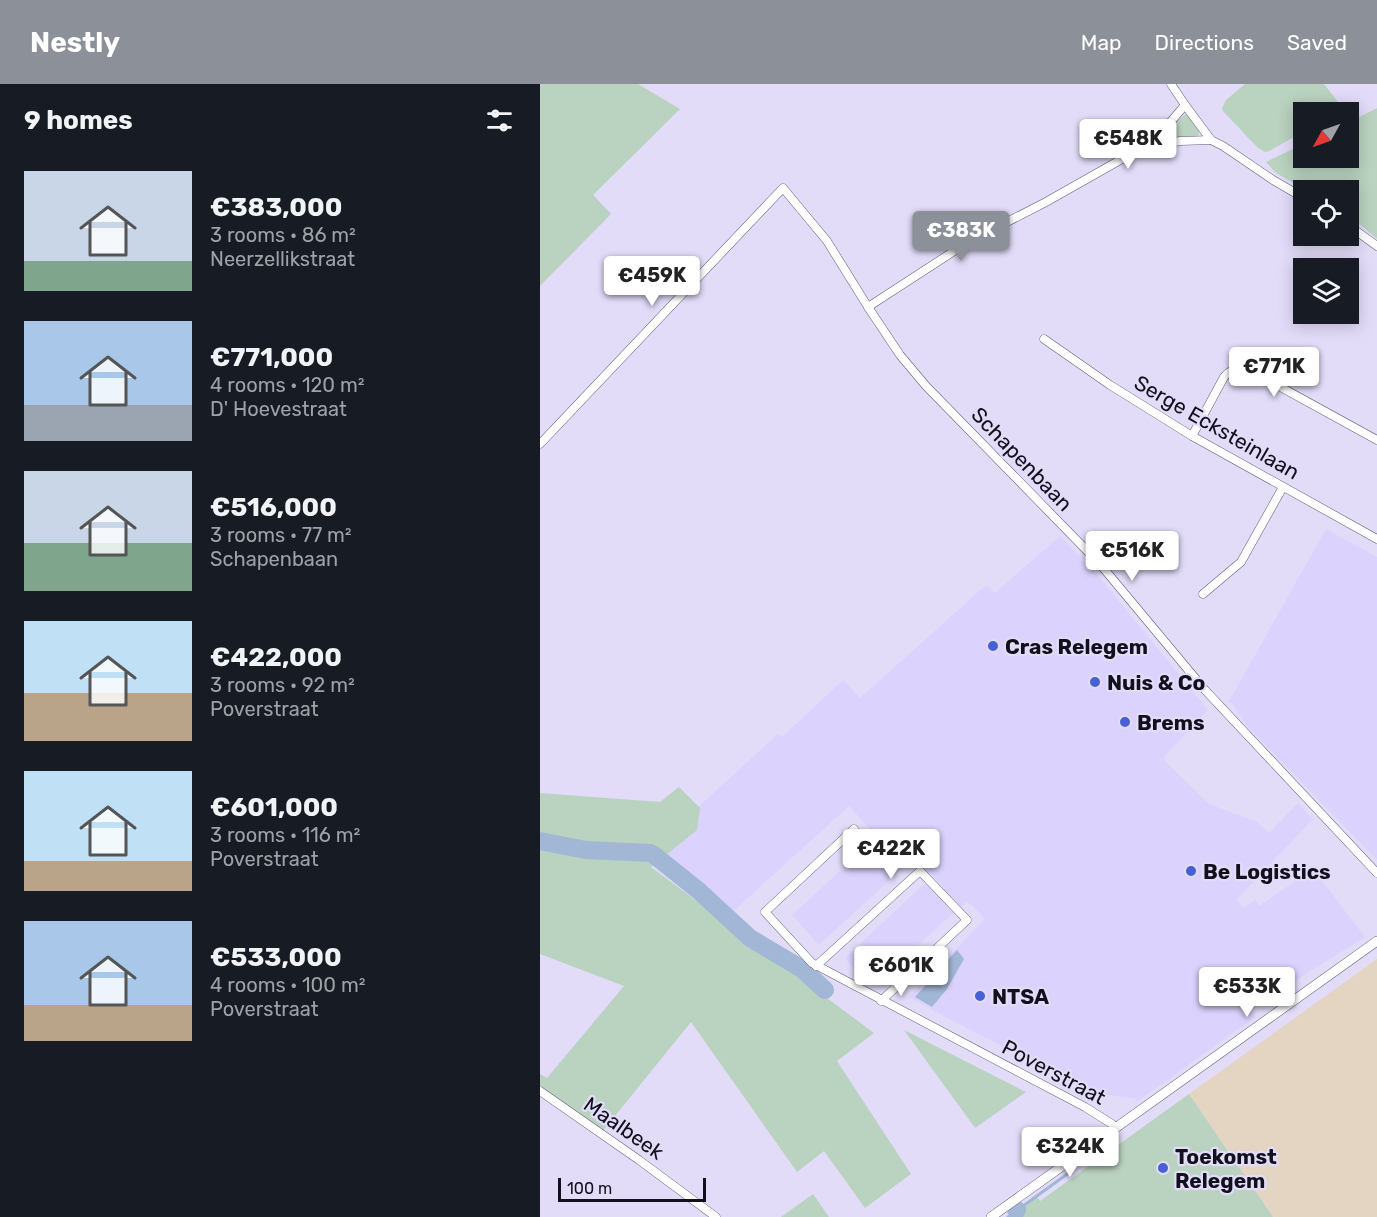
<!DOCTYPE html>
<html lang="en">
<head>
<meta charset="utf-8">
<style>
	:root { --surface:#171b24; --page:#20242c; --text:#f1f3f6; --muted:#9ea1a6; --accent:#8c9099 }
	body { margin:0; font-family:Rubik,sans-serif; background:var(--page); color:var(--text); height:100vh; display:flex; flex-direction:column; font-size:22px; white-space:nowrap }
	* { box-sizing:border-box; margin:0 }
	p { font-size:20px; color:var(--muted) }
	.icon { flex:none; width:33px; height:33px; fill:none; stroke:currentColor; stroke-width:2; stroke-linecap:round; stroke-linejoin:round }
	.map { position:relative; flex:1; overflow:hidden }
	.drawer { display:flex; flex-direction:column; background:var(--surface); width:540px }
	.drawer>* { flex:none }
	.needle { width:39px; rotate:230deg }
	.fabs { position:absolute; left:753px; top:18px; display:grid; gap:12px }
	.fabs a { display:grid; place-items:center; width:66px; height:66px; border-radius:0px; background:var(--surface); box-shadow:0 3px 15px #0003; font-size:30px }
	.scale { position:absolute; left:18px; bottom:15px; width:148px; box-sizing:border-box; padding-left:6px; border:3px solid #12101c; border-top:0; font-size:16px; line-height:21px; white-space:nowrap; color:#12101c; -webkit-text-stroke:4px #e2dcf9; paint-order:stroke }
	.price { position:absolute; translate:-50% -51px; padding:0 14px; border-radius:6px; background:#fff; color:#222; font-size:20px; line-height:39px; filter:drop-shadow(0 2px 3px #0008) }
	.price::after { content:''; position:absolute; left:50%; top:36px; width:18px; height:14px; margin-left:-9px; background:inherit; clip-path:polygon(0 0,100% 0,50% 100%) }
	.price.on { background:var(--accent); color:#fff }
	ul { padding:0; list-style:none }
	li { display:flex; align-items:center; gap:18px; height:150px; padding:0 24px }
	li span { display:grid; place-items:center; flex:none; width:168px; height:120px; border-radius:0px; color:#555 }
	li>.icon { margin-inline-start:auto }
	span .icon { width:72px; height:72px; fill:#fffc; stroke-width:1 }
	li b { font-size:26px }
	h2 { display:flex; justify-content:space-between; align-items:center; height:72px; padding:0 24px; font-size:26px }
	header { display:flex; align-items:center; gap:36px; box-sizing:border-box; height:84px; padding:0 30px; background:var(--accent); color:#fff }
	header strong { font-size:28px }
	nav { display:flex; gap:33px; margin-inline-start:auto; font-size:21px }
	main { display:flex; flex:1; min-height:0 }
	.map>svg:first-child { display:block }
	.built { fill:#dbd3fe }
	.education { fill:#e4d4c2 }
	.green { fill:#bad2c0 }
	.water { fill:#a2b7d5 }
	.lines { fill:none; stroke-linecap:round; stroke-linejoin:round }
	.stream { stroke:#a2b7d5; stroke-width:3 }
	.river { stroke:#a2b7d5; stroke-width:18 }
	.minor-casing { stroke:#615a79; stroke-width:9 }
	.tertiary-casing { stroke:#615a79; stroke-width:10 }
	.minor { stroke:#fff; stroke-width:8 }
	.tertiary { stroke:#fff; stroke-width:9 }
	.poi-dot { fill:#4760d4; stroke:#e2dcf9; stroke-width:2 }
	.labels { text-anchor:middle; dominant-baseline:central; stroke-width:4.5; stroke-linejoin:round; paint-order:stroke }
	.street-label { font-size:21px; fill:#12101c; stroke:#e2dcf9 }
	.poi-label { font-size:21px; font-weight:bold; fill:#12101c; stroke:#e2dcf9; text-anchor:start }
</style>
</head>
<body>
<header>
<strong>Nestly</strong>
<nav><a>Map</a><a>Directions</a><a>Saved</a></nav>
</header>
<main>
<section class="drawer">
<h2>9 homes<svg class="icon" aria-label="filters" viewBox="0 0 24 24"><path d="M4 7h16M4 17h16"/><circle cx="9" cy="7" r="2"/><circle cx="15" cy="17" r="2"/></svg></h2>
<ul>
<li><span style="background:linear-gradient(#c9d6e8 75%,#7fa58c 0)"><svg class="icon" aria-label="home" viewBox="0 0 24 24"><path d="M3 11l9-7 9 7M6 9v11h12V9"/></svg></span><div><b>€383,000</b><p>3 rooms · 86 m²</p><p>Neerzellikstraat</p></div></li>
<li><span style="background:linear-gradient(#a9c7e8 70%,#9aa5b1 0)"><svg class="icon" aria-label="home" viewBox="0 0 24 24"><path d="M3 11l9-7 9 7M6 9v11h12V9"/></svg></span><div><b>€771,000</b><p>4 rooms · 120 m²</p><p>D' Hoevestraat</p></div></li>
<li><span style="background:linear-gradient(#c9d6e8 60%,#7fa58c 0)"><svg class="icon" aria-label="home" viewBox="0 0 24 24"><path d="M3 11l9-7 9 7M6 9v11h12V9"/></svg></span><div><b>€516,000</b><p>3 rooms · 77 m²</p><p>Schapenbaan</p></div></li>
<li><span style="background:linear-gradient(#bfe0f5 60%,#b9a48a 0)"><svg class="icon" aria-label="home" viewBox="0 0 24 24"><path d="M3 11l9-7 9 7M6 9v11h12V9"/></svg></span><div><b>€422,000</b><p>3 rooms · 92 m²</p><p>Poverstraat</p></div></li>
<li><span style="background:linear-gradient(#bfe0f5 75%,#b9a48a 0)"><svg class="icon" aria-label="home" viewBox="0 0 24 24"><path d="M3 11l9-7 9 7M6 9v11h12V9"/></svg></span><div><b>€601,000</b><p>3 rooms · 116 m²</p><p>Poverstraat</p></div></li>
<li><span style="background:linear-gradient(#a9c7e8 70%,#b9a48a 0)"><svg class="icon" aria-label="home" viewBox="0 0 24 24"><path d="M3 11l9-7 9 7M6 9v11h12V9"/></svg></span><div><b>€533,000</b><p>4 rooms · 100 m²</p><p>Poverstraat</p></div></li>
</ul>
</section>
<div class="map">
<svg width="837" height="1133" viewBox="0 0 837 1133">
	<rect width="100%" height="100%" fill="#e2dcf9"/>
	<g class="built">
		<polygon points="786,445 837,473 837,776 707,642 692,619 688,619"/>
		<polygon points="520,452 559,493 668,626 624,673 624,676 669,720 717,738 729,749 758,719 773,735 697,815 703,824 715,816 719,822 773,785 825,853 710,925 715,933 598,1017 596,1017 595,1014 551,1009 396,928 369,913 445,835 431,820 429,820 427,817 337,898 324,884 318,889 305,874 384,800 405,805 375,773 279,861 252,831 337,753 309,722 188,832 168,813 117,773 156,725 238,650 242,653 303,596 320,614 446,501 455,509"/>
	</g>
	<polygon class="education" points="837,875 837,1133 733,1133 649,1010"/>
	<g class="green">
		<polygon points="0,0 98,0 140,25 53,111 71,130 0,202"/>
		<polygon points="705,0 784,0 798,18 790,28 764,28 763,48 729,67 725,68 717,63 683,27 682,24 686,16"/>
		<polygon points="837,24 837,155 822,142 809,134 808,106 765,106 736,89 726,78 763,60 764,74 808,74 809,38"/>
		<path d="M 646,30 C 652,34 659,43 659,50 L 657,53 L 622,56 L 621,55 L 640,34 Z"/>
		<polygon points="139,703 160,724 157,746 111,783 334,949 297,977 371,1090 325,1124 284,1067 257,1088 151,938 62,1048 0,1002 0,990 7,994 84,902 0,870 0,709 120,718"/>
		<polygon points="364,946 486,1008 435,1044"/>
		<polygon points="649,1010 733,1133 467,1133 496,1111 500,1117"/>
		<polygon points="273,1110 289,1133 241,1133"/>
	</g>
	<polygon class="water" points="417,866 424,875 407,905 392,923 375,913"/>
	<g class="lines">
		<g class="stream">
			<polyline points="477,1126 482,1133"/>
			<polyline points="468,1133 530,1088"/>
		</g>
		<g class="river">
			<polyline points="0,757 46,766 110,769 114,771 159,807 210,854 262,885 285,906"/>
			<polyline points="476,1126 477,1126"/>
		</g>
		<defs>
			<g id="minor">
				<polyline points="631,0 645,21 671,56 683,62 733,96 764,114"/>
				<polyline points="609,63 645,21"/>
				<polyline points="808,141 837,162"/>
				<polyline points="328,223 428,158 506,118 589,71 609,63 640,57 671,56"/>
				<polyline points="504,255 570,301 652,352 837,455"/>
				<path d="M 652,352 L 684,293 C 690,286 696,283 706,284 L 837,356"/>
				<polyline points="0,360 243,104 287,157 328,223 360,271 386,302 560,480 665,606 837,789"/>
				<polyline points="663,510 701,478 743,403"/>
				<polyline points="314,745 225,828 272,879 545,1023 572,1040 576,1044"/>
				<polyline points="276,882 380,787 427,836 341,917"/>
				<polyline points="0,1007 99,1076 176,1133"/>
			</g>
			<polyline id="tertiary" points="451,1133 837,857"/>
		</defs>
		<use href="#minor" class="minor-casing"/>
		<use href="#tertiary" class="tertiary-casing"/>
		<use href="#minor" class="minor"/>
		<use href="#tertiary" class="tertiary"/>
	</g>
	<g class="poi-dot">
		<circle cx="453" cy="562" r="6"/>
		<circle cx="555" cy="598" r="6"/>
		<circle cx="585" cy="638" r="6"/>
		<circle cx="651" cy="787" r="6"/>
		<circle cx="440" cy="912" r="6"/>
		<circle cx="623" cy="1084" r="6"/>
	</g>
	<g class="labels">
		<g class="street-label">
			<text transform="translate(677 343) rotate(30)">Serge Ecksteinlaan</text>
			<text transform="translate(482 375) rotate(46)">Schapenbaan</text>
			<text transform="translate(514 988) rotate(28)">Poverstraat</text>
			<text transform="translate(84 1044) rotate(35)">Maalbeek</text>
		</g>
		<g class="poi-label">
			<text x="465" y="562">Cras Relegem</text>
			<text x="567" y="598">Nuis &amp; Co</text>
			<text x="597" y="638">Brems</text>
			<text x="663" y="787">Be Logistics</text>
			<text x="452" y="912">NTSA</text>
			<text x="635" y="1072">Toekomst<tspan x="635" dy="24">Relegem</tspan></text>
		</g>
	</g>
</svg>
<div class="fabs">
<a><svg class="needle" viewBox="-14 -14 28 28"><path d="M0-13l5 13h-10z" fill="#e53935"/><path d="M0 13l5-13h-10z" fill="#9ea1a6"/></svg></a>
<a><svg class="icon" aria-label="locate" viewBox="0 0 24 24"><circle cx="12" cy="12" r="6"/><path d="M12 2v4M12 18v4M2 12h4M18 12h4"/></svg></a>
<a><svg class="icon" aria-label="layers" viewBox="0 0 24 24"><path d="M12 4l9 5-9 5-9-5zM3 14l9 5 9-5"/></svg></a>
</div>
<div class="scale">100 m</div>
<b class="price" style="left:588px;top:86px">€548K</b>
<b class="price on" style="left:421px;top:178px">€383K</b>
<b class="price" style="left:112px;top:223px">€459K</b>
<b class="price" style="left:734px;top:314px">€771K</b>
<b class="price" style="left:592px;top:498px">€516K</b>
<b class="price" style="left:351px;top:796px">€422K</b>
<b class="price" style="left:361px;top:913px">€601K</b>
<b class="price" style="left:707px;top:934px">€533K</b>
<b class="price" style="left:530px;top:1094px">€324K</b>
</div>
</main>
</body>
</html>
